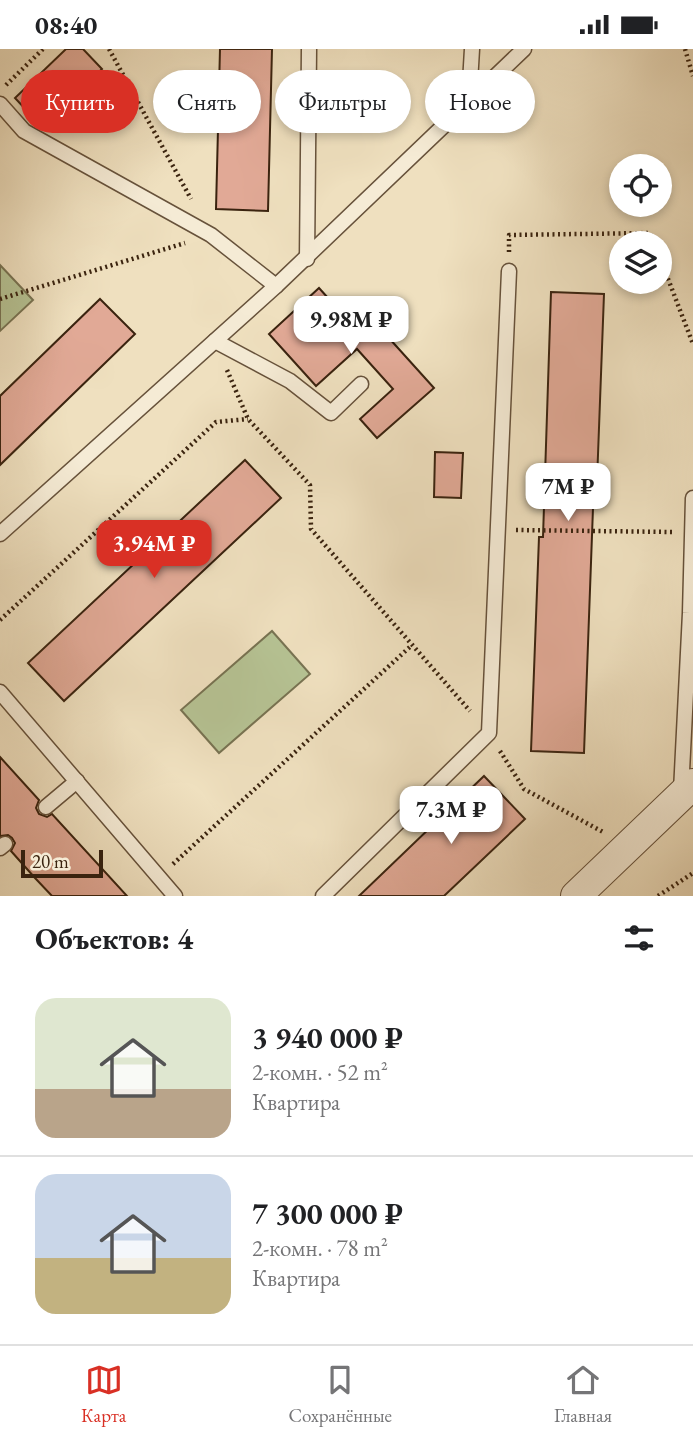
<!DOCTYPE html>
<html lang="ru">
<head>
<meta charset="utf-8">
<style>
	:root { --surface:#fff; --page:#f6f6f6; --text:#202124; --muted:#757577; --line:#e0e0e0; --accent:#d93025 }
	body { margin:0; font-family:"EB Garamond",serif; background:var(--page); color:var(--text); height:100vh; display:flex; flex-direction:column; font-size:26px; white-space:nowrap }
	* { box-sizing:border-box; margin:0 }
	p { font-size:23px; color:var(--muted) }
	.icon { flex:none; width:38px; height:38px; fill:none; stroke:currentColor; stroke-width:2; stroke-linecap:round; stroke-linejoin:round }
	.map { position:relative; height:847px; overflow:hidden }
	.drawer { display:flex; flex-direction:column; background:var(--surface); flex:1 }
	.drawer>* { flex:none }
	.guide { position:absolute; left:21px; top:21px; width:651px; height:63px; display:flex; gap:14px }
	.fabs { position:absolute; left:609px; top:105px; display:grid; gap:14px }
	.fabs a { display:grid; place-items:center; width:63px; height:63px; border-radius:50%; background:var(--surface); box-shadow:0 4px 10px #0003; font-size:35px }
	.scale { position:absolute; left:21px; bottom:18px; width:82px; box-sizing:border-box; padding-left:7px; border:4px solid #3a230f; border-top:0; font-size:19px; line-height:24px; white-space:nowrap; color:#3a230f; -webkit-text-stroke:5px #f5ebd5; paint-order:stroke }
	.price { position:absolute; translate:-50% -60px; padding:0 16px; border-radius:14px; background:#fff; color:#222; font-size:23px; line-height:46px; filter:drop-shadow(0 2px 4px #0008) }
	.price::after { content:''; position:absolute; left:50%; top:42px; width:21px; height:16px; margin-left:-10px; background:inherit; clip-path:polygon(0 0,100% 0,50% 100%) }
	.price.selected { background:var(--accent); color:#fff }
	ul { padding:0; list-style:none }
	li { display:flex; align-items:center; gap:21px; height:175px; padding:0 35px }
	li+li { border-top:2px solid var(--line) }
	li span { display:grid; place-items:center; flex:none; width:196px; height:140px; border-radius:21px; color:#555 }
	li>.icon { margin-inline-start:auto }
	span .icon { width:84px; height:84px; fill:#fffc; stroke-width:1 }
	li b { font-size:30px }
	h2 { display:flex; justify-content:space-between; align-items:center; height:84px; padding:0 35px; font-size:30px }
	.pill { padding:0 24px; border-radius:32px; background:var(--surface); box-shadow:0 4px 10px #0003; font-size:24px; line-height:63px }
	.pill.selected { background:var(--accent); color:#fff }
	.status { display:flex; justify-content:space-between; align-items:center; height:49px; padding:0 35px; background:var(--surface); direction:ltr }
	.status svg { height:19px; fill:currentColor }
	.menu { display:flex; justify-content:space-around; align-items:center; height:98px; border-top:2px solid var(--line); background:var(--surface); font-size:19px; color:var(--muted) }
	.menu a { display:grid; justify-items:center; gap:4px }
	.menu .selected { color:var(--accent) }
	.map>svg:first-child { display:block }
	.green { fill:#b6c394; stroke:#787352; stroke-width:2 }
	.building { fill:#e1a996; stroke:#3a230f; stroke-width:2 }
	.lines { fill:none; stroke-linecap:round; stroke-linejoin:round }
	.lane-casing { stroke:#67523b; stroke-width:17 }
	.street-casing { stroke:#67523b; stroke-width:32 }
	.path { stroke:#3a230f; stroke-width:4.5; stroke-dasharray:2 3.5; stroke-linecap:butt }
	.lane { stroke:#f5ebd5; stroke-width:14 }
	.street { stroke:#f5ebd5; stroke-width:30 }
</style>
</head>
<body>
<div class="status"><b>08:40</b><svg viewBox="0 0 49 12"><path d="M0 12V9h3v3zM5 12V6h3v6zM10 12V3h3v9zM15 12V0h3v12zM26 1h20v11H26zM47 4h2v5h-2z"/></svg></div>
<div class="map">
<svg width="693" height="847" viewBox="0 0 693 847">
	<rect width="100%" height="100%" fill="#efe0bf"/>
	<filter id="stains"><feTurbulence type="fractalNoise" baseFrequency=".00286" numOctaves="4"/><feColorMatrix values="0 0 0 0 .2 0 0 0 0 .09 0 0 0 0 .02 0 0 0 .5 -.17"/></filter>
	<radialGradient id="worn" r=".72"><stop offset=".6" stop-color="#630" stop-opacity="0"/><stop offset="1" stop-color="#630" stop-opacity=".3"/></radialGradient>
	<g class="green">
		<polygon points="0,216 33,251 0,282"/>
		<polygon points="272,582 310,625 219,704 181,661"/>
	</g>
	<g class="building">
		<polygon points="66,0 83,0 102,20 42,78 15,49"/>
		<polygon points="220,0 272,0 268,162 216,160"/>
		<polygon points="319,239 356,280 370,268 434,339 377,389 360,370 393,340 357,300 316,337 269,285"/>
		<polygon points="551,243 604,245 596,459 593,459 584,704 531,702 539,488 543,488"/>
		<polygon points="100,250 135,285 0,416 0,347"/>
		<polygon points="435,403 463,404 461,449 434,448"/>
		<polygon points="245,411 281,449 64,652 28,614"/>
		<polygon points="0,708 39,751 36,759 39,765 47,768 52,765 127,847 52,847 35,829 11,802 15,794 12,789 8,786 0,787"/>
		<polygon points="484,727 525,770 444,847 359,847"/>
	</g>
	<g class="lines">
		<defs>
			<g id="lane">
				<polyline points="469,51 472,0"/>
				<polyline points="0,55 24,82 211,186 276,237 0,485"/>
				<polyline points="307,210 309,0"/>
				<polyline points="276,237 524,0"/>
				<polyline points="215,292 290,332 331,364 361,335"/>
				<polyline points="0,643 175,847"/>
				<polyline points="681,742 690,564 693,449"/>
				<polyline points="46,758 77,732"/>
				<polyline points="0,799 5,795"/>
				<polyline points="323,847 489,684 509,222"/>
			</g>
			<polyline id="street" points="576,847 693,735"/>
		</defs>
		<use href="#lane" class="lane-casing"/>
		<use href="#street" class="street-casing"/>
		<g class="path">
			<polyline points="109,0 191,150"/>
			<polyline points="685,0 693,27"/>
			<polyline points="6,36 43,0"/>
			<polyline points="509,203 509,186 650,184 654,194"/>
			<polyline points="660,209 693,295"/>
			<polyline points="0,250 185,194"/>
			<polyline points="227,321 248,370 310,436 311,480 470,662"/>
			<polyline points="516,481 672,483"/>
			<polyline points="0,571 216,373 248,370"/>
			<polyline points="500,702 524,740 603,783"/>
			<polyline points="173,815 412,596"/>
			<polyline points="658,847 693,824"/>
		</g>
		<use href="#lane" class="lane"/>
		<use href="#street" class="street"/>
	</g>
	<rect width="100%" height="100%" filter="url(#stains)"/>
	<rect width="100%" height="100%" fill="url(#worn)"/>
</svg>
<div class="fabs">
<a><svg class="icon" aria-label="locate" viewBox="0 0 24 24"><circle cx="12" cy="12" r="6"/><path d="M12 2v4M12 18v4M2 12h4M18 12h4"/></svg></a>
<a><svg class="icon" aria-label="layers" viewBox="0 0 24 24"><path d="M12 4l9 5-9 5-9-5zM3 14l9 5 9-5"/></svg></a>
</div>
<div class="scale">20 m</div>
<b class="price" style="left:351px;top:307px">9.98M ₽</b>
<b class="price" style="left:568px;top:474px">7M ₽</b>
<b class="price selected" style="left:154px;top:531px">3.94M ₽</b>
<b class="price" style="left:451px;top:797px">7.3M ₽</b>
<div class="guide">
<a class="pill selected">Купить</a>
<a class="pill">Снять</a>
<a class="pill">Фильтры</a>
<a class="pill">Новое</a>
</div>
</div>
<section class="drawer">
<h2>Объектов: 4<svg class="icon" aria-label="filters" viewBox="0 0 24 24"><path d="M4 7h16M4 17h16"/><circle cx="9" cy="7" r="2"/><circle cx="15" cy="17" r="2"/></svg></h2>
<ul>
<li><span style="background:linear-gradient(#dfe7d0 65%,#b9a48a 0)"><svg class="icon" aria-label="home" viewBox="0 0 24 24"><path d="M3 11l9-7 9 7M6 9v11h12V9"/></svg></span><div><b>3 940 000 ₽</b><p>2-комн. · 52 m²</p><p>Квартира</p></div></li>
<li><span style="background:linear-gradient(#c9d6e8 60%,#c2b280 0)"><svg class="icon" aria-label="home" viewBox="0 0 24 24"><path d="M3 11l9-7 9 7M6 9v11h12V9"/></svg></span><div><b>7 300 000 ₽</b><p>2-комн. · 78 m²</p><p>Квартира</p></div></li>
</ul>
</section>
<nav class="menu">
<a class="selected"><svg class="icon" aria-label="map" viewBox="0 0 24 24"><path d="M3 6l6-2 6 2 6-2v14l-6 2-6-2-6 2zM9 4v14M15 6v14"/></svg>Карта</a>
<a><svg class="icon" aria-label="saved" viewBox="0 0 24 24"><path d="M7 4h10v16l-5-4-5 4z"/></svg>Сохранённые</a>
<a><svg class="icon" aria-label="home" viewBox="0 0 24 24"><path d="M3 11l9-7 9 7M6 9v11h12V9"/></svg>Главная</a>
</nav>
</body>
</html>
